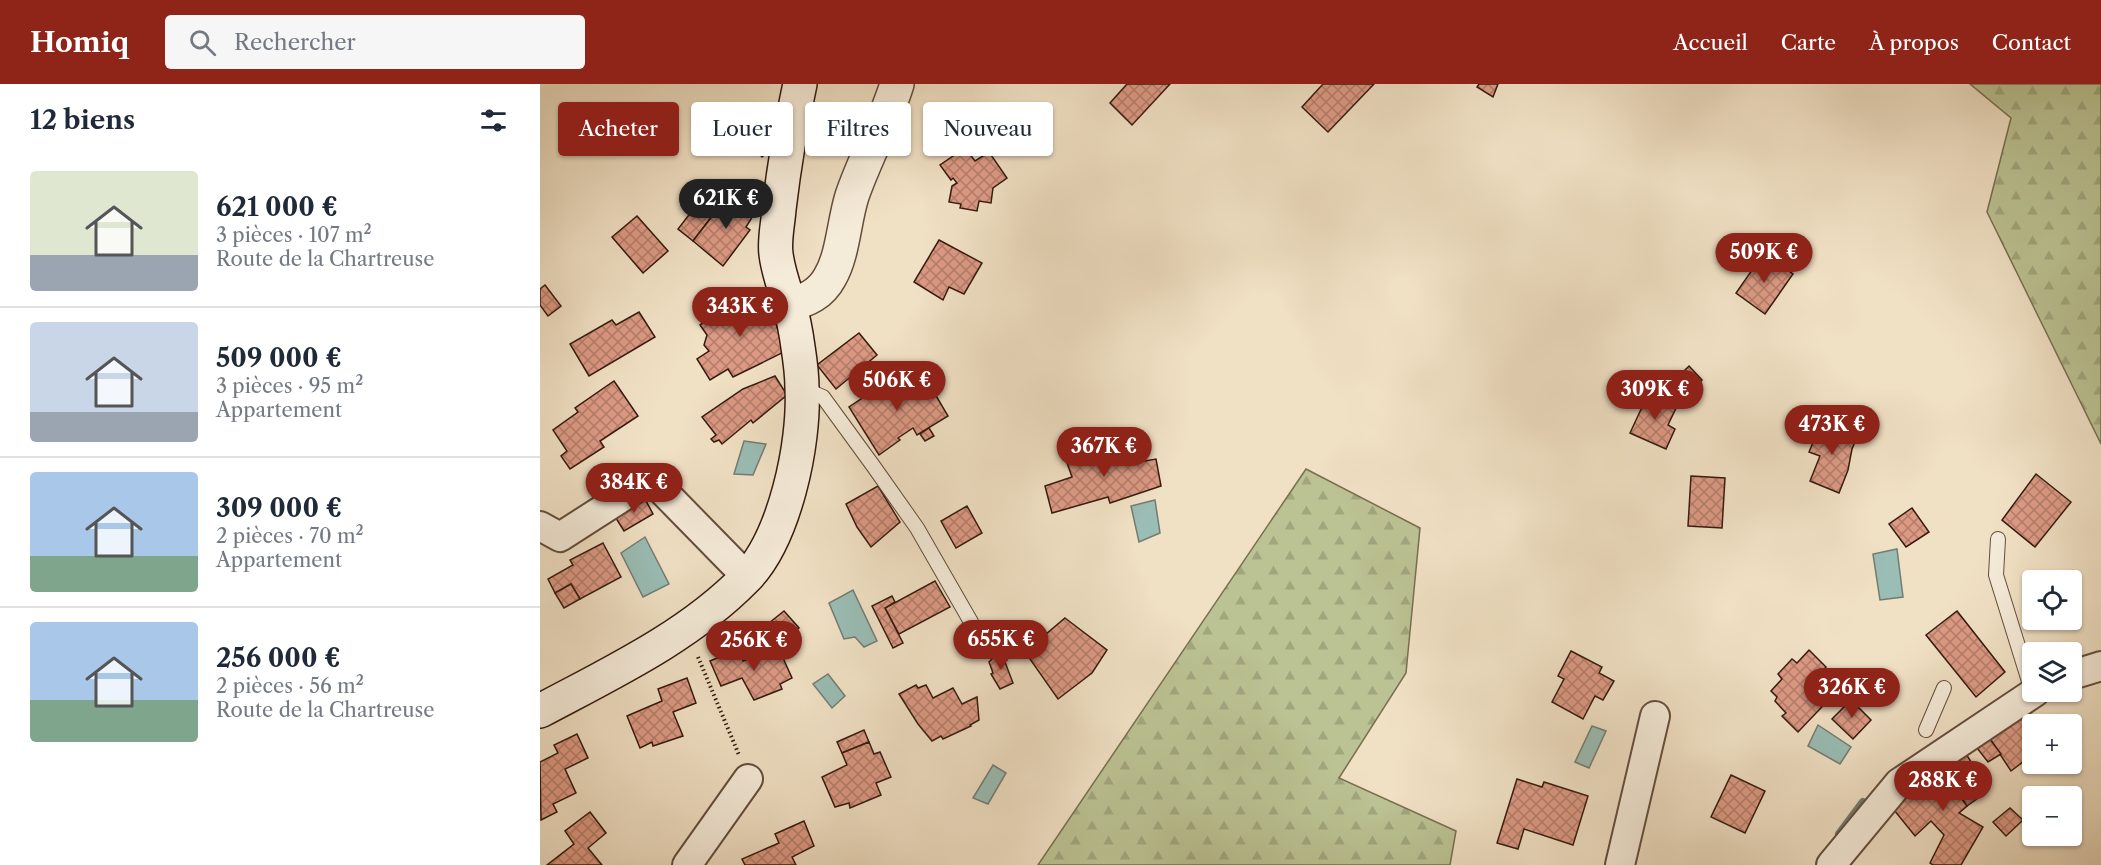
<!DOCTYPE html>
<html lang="fr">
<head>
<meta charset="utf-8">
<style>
	:root { --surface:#fff; --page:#f6f6f7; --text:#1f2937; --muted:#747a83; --line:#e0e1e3; --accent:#8f2418 }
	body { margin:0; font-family:"Libre Caslon Text",serif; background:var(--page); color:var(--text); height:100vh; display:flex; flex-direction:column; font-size:22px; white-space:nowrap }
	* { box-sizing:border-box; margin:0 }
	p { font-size:20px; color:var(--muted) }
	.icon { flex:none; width:33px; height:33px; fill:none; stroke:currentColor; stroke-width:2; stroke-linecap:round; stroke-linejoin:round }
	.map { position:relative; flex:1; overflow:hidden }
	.panel { display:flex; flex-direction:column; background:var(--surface); width:540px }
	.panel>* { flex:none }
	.guide { position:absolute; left:18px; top:18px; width:570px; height:54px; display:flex; gap:12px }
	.controls { position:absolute; left:1482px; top:486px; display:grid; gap:12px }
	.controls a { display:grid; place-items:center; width:60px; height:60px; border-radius:6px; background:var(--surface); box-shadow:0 2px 4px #0004; font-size:30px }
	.price { position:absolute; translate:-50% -51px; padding:0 14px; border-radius:21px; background:var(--accent); color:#fff; font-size:20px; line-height:39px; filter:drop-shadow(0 2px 3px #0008) }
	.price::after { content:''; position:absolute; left:50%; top:36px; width:18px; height:14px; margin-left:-9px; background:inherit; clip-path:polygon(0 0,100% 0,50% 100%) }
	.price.selected { background:#222; color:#fff }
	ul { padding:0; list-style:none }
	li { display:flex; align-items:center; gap:18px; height:150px; padding:0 30px }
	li+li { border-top:2px solid var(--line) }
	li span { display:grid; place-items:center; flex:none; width:168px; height:120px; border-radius:6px; color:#555 }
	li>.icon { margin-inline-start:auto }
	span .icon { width:72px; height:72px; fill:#fffc; stroke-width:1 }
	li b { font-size:26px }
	h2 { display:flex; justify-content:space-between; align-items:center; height:72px; padding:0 30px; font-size:26px }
	.chip { padding:0 21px; border-radius:6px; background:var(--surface); box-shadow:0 2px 4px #0004; font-size:21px; line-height:54px }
	.chip.selected { background:var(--accent); color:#fff }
	header { display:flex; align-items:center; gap:36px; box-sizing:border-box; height:84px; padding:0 30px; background:var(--accent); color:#fff }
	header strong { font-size:28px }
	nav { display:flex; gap:33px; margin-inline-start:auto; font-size:21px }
	.search { width:420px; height:54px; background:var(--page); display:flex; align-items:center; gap:15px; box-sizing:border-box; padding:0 21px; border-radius:6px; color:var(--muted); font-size:22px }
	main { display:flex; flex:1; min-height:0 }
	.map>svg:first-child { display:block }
	.forest { fill:url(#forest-firs); stroke:#786e50; stroke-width:1.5 }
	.water { fill:#9abdb5; stroke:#727c72; stroke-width:1.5 }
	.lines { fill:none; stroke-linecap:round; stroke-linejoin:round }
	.stream { stroke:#727c72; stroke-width:8 }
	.building { fill:url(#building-cross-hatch); stroke:#351a0e; stroke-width:1.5 }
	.service-casing { stroke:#644c3c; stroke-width:16 }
	.minor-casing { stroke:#644c3c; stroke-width:32 }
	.tertiary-casing { stroke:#644c3c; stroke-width:36 }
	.secondary-casing { stroke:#351a0e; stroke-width:36 }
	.path { stroke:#351a0e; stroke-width:4; stroke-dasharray:1.5 3; stroke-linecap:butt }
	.service { stroke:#f5ebd9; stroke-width:14 }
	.minor { stroke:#f5ebd9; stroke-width:28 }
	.tertiary { stroke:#f5ebd9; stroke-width:33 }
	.secondary { stroke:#f5ebd9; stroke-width:33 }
</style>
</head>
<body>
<header>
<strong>Homiq</strong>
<div class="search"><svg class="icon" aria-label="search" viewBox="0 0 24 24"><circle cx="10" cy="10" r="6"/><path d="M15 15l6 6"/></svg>Rechercher</div>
<nav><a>Accueil</a><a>Carte</a><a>À propos</a><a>Contact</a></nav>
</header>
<main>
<section class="panel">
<h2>12 biens<svg class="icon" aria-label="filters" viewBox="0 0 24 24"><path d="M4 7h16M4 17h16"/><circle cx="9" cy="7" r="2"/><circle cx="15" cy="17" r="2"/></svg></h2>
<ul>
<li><span style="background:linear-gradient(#dfe7d0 70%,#9aa5b1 0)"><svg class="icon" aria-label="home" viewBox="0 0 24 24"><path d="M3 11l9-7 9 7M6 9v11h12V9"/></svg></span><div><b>621 000 €</b><p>3 pièces · 107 m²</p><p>Route de la Chartreuse</p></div></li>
<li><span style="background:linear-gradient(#c9d6e8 75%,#9aa5b1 0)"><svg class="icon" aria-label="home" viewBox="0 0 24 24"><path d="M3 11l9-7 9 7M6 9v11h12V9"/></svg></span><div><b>509 000 €</b><p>3 pièces · 95 m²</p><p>Appartement</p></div></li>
<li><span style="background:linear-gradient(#a9c7e8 70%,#7fa58c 0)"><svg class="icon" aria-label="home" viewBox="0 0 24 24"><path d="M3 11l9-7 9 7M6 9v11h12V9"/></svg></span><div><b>309 000 €</b><p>2 pièces · 70 m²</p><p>Appartement</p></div></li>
<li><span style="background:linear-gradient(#a9c7e8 65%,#7fa58c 0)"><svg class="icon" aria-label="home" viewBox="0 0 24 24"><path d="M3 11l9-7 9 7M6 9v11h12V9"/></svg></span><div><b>256 000 €</b><p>2 pièces · 56 m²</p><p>Route de la Chartreuse</p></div></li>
</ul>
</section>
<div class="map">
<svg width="1561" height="781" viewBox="0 0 1561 781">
	<defs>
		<pattern id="forest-firs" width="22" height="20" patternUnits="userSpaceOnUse" patternTransform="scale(1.5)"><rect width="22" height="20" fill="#bbc293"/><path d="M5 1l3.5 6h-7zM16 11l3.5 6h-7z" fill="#a1a67e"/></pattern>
		<pattern id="building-cross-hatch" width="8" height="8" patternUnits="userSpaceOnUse" patternTransform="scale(1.5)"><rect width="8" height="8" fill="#dc9984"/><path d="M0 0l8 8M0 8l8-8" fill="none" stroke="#b37c6a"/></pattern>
	</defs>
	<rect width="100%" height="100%" fill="#f0e0c4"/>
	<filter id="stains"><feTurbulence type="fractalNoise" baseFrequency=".00333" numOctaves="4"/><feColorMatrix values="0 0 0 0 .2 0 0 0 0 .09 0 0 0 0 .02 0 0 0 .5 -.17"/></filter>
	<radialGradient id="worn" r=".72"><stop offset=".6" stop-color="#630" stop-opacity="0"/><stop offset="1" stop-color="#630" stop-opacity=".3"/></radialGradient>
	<g class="forest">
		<polygon points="1430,0 1561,0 1561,360 1447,128 1471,34"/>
		<polygon points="766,385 880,444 866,589 799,694 916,747 910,781 498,781"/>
	</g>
	<g class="water">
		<polygon points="204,357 226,360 213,391 194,390"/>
		<polygon points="615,416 620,449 599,458 591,422"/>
		<polygon points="105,453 129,500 103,513 81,469"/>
		<polygon points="1357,465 1363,513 1340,516 1333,470"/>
		<polygon points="313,506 337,557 324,563 315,553 304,555 289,519"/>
		<polygon points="288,590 305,612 292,624 273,600"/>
		<polygon points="1278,641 1311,663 1300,680 1268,662"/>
		<polygon points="1052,642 1066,647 1049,684 1035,678"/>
		<polygon points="453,681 466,689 448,720 433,714"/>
	</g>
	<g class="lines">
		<polyline class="stream" points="1299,750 1323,718"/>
	</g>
	<g class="building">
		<polygon points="587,0 630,0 592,41 570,19"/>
		<polygon points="783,0 834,0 788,48 762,23"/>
		<polygon points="939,0 958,0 953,13 937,3"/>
		<polygon points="216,27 225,38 233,31 242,41 233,48 240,56 222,73 196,42"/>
		<polygon points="425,64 435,77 449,68 467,94 453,104 451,119 439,117 437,127 420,124 421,120 409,118 412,102 417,99 413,94 411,96 400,81"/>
		<polygon points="165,110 180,122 153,157 138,145"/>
		<polygon points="194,110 216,127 206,143 210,146 183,182 153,157 180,122 183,125"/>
		<polygon points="97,132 128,167 103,189 72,153"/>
		<polygon points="399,156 442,179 424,210 409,203 403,216 374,198"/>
		<polygon points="1224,169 1253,190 1225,230 1196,209"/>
		<polygon points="5,201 21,222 8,232 0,221 0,205"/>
		<polygon points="207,207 212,219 226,213 246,267 193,293 188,285 170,296 157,275 169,267 164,261 167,251 160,241"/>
		<polygon points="99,228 115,253 49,292 30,260 72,236 76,241"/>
		<polygon points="319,249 337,271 296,305 277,281"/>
		<polygon points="1149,282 1162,296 1154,304 1141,290"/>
		<polygon points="360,289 371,308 388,298 408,332 377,351 373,344 358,354 360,356 339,371 309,323"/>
		<polygon points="235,292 247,311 213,339 211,336 182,360 179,356 174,358 171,355 176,351 162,333 203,305"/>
		<polygon points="74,297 98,332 60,357 64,363 30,385 21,372 27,367 13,346 38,328 35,324"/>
		<polygon points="1109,308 1137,322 1128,341 1135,345 1126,365 1090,349"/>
		<polygon points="1282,337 1318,351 1312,365 1308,386 1299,409 1270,397 1280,372 1269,368"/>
		<polygon points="389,344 394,352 385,357 380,350"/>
		<polygon points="602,361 605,377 616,375 621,402 570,419 568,413 512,429 505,402 532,393 525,373 555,364 557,373"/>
		<polygon points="1496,390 1531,418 1495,463 1462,436"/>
		<polygon points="1151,392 1185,394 1182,444 1148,442"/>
		<polygon points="338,402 360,438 331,463 317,443 306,420"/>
		<polygon points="104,413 113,430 84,447 74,431"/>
		<polygon points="427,422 442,449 416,464 401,437"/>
		<polygon points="1372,424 1389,448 1366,463 1349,440"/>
		<polygon points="63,459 81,493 40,515 31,500 15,509 8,495 33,481 30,476"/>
		<polygon points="395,497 410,523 359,550 345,524"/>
		<polygon points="31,500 40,515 24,524 15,509"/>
		<polygon points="352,512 355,518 345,524 363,559 353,564 332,522"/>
		<polygon points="244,527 259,544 243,556 229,539"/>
		<polygon points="1417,527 1465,588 1436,613 1386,551"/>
		<polygon points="525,534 567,566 552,589 518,615 485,568"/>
		<polygon points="238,563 252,594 240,600 242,605 214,616 202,594 181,602 170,577 199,565 203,577"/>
		<polygon points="1269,566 1286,583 1282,588 1299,605 1258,648 1242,632 1246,629 1235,617 1237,613 1231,607 1242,595 1238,590 1252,575 1257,579"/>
		<polygon points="460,567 467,576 465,578 473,599 460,605 451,590 453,589 449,578"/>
		<polygon points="1031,567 1062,583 1059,589 1074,597 1063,616 1055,612 1043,635 1012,618 1024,595 1018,592"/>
		<polygon points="147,594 156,619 133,628 143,652 113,662 112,658 100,664 87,632 122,617 118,605"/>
		<polygon points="376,601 378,604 386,601 393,614 413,604 422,620 437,613 439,636 430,641 431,642 403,655 401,652 392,657 378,640 359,610"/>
		<polygon points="1311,616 1331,636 1313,655 1292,635"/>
		<polygon points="1481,634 1492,652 1492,671 1471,687 1450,655"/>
		<polygon points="324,646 329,658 302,669 297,658"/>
		<polygon points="37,650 48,674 25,685 36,709 13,720 17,728 1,736 0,678 18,669 14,661"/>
		<polygon points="1450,655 1461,670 1448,678 1437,664"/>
		<polygon points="329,658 334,670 340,668 351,693 336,699 341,711 310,724 309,719 295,723 282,693 307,681 302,669"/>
		<polygon points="1426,670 1437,687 1414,703 1427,722 1419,729 1443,743 1421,781 1393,781 1390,779 1404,751 1391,737 1375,752 1354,726 1365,710"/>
		<polygon points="1432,690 1445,709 1427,722 1414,703"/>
		<polygon points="1191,691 1225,707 1205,749 1171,733"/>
		<polygon points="977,695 1002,703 1004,698 1048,712 1033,761 984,745 978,765 957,759"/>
		<polygon points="1470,724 1483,736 1466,752 1453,738"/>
		<polygon points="50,728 66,749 48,764 62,781 7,781 34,760 25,747"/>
		<polygon points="264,737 274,762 252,773 256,781 205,781 202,775 239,759 235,750"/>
	</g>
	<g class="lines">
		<defs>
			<g id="service">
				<polyline points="262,304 283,313 334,383 377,444 431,538"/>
				<polyline points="1458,455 1456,491 1492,607"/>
				<polyline points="1386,646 1404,604"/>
			</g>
			<g id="minor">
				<polyline points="0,442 20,453 101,401 117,401 207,493"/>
				<polyline points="1532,591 1561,582"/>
				<polyline points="147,781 208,695"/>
				<polyline points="1080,781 1115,632"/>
				<polyline points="1291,781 1359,699 1495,608"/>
			</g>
			<path id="tertiary" d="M 249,221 C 267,216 281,210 290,193 C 303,171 304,137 312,112 C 325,74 345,39 357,0"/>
			<path id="secondary" d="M 0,627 C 71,589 148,553 205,495 C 245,455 265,359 262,304 C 262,290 260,276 258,263 C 256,248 253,233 249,219 C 244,203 238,187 236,170 C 234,156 238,140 239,125 C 244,83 251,41 260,0"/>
		</defs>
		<use href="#service" class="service-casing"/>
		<use href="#minor" class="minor-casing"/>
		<use href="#tertiary" class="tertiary-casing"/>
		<use href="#secondary" class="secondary-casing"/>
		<polyline class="path" points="158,573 199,671"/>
		<use href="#service" class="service"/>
		<use href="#minor" class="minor"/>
		<use href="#tertiary" class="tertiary"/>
		<use href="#secondary" class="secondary"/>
	</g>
	<rect width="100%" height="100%" filter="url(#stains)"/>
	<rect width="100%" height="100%" fill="url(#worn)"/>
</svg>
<div class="controls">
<a><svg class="icon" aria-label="locate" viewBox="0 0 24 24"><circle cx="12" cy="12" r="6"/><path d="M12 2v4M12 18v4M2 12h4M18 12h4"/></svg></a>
<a><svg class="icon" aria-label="layers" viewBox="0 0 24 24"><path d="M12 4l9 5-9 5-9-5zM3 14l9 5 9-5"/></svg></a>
<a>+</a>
<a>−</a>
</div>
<b class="price selected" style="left:186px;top:146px">621K €</b>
<b class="price" style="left:1224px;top:200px">509K €</b>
<b class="price" style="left:200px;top:254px">343K €</b>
<b class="price" style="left:357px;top:328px">506K €</b>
<b class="price" style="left:1115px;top:337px">309K €</b>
<b class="price" style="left:1292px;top:372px">473K €</b>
<b class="price" style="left:564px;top:394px">367K €</b>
<b class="price" style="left:94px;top:430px">384K €</b>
<b class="price" style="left:461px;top:587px">655K €</b>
<b class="price" style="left:214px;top:588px">256K €</b>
<b class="price" style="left:1312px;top:635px">326K €</b>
<b class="price" style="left:1403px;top:728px">288K €</b>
<div class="guide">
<a class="chip selected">Acheter</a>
<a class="chip">Louer</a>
<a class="chip">Filtres</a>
<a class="chip">Nouveau</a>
</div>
</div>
</main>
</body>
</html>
